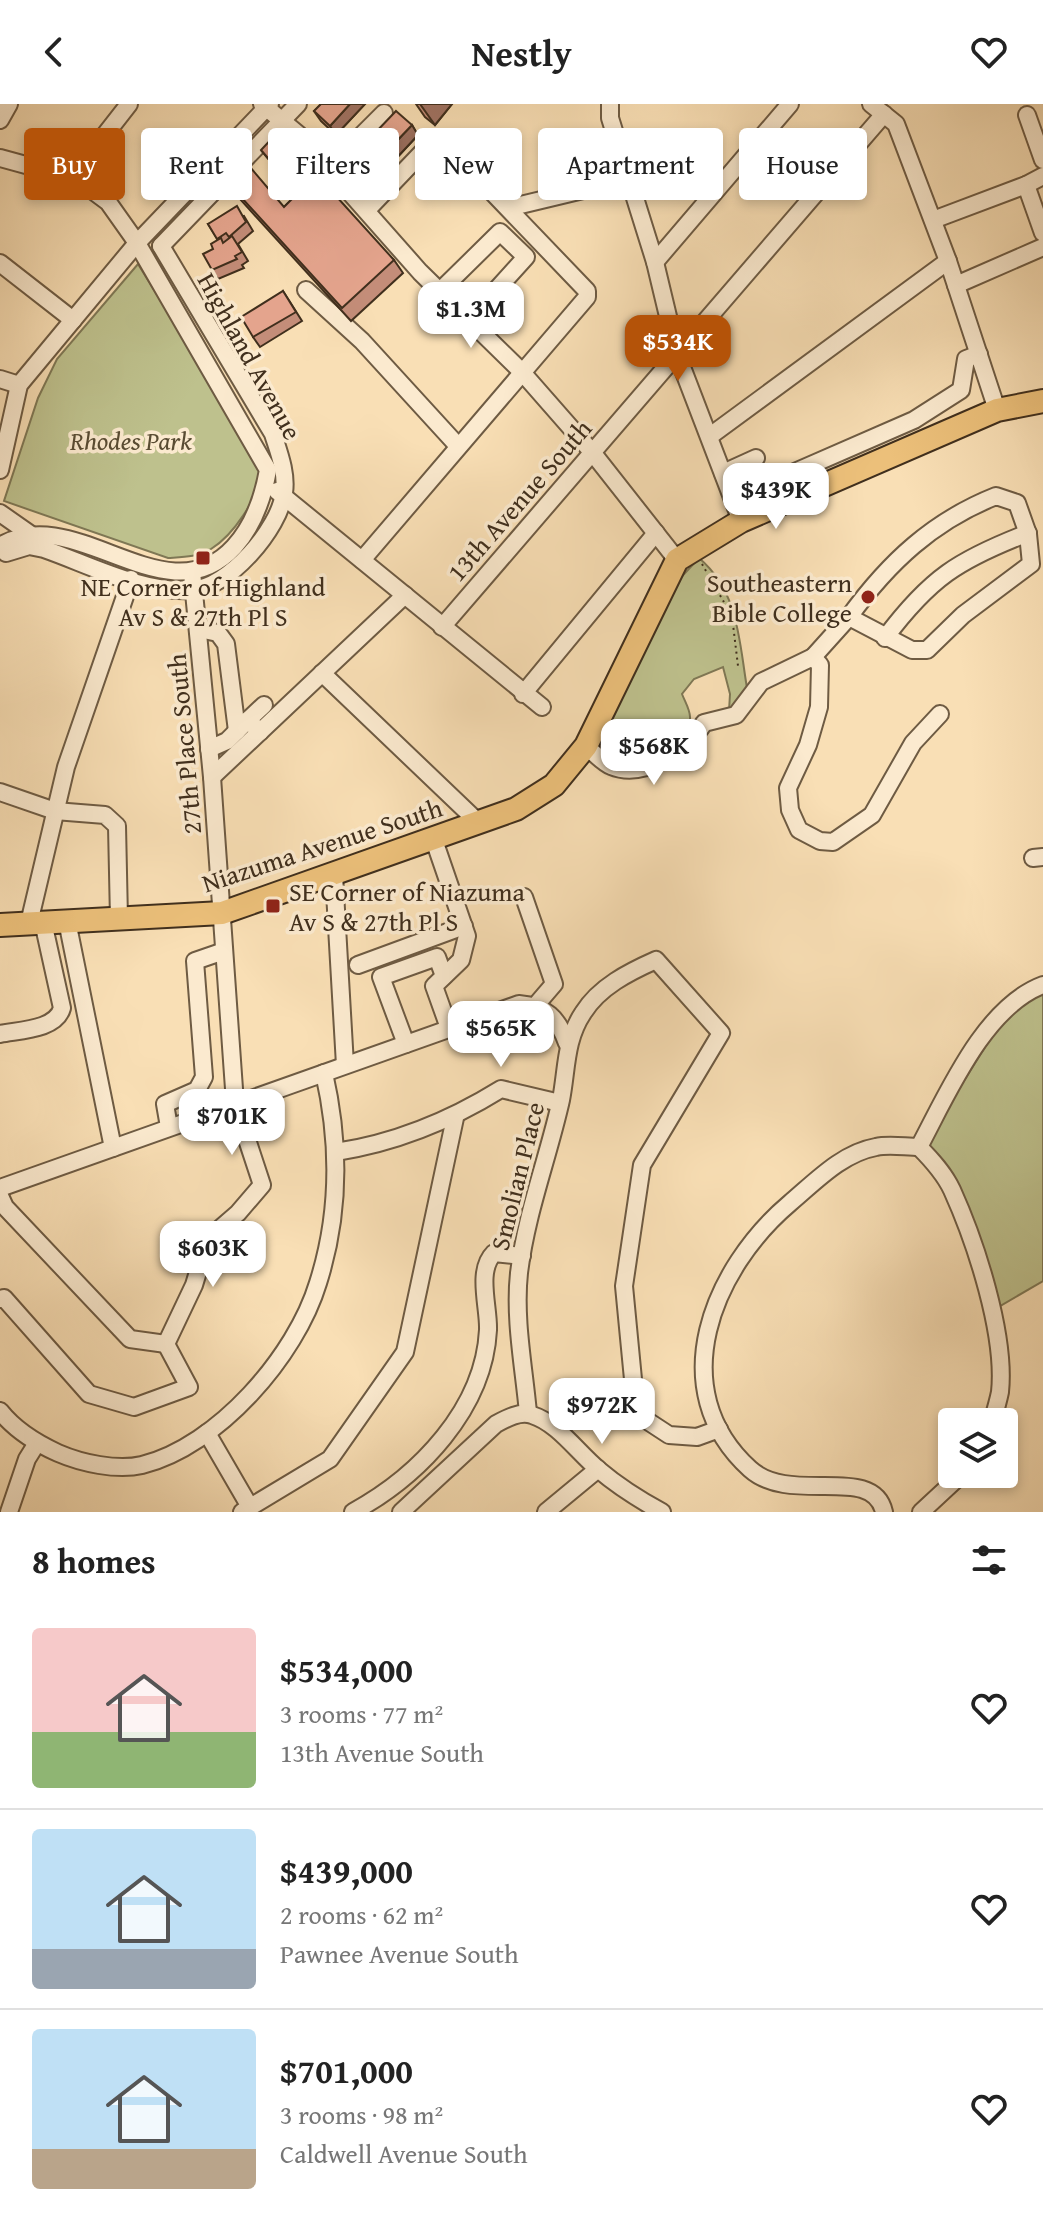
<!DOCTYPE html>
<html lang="en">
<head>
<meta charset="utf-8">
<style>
	:root { --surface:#fff; --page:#f6f6f6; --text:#222; --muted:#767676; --line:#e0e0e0; --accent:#b45309 }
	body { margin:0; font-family:"Gentium Book Plus",serif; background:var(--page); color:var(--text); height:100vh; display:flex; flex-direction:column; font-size:30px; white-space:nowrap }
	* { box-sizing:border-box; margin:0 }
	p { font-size:26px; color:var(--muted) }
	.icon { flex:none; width:44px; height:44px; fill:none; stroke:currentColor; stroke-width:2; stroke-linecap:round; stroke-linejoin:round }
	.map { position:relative; height:1408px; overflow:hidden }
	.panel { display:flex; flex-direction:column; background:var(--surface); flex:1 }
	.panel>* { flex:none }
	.top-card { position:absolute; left:24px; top:24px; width:996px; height:72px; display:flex; gap:16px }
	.fabs { position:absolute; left:938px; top:1304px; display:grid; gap:16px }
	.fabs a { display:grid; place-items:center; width:80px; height:80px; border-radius:8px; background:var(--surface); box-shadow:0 4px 12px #0003; font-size:40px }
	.price { position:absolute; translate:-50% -68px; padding:0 18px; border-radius:16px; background:#fff; color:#222; font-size:26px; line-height:52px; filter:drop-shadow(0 2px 4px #0008) }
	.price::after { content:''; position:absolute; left:50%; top:48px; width:24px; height:18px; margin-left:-12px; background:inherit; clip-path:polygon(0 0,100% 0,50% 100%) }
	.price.on { background:var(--accent); color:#fff }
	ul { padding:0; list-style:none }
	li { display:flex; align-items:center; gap:24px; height:200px; padding:0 32px }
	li+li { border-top:2px solid var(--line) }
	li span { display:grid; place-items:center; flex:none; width:224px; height:160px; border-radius:8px; color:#555 }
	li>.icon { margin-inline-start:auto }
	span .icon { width:96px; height:96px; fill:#fffc; stroke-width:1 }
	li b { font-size:34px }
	h2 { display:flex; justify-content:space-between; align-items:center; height:96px; padding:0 32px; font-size:34px }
	.pill { padding:0 28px; border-radius:8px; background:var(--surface); box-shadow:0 4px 12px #0003; font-size:28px; line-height:72px }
	.pill.on { background:var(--accent); color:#fff }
	header { display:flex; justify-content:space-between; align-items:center; height:104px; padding:0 32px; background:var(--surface); font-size:36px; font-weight:800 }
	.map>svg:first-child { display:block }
	.green { fill:#bec18d; stroke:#7f7855; stroke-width:2 }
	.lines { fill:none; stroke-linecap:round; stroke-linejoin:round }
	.minor-casing { stroke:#6e5b43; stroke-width:20 }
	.major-casing { stroke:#402f1d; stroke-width:26 }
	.path { stroke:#402f1d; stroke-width:2; stroke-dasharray:2 4; stroke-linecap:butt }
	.minor { stroke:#fbeacf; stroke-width:16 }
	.major { stroke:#ecc07a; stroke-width:22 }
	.wall { fill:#c48d79; stroke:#402f1d; stroke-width:2 }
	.shaded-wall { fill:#a07363; stroke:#402f1d; stroke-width:2 }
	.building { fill:#e4a48d; stroke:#402f1d; stroke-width:2 }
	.poi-dot { fill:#8f2418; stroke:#fbeacf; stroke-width:3 }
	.labels { text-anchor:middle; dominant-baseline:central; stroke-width:7; stroke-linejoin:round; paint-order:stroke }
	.street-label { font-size:26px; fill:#402f1d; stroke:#fbeacf }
	.park-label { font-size:26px; font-style:italic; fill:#594c33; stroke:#fbeacf }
	.poi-label { font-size:26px; fill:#402f1d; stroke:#fbeacf; text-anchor:end }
</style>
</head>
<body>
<header><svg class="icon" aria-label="back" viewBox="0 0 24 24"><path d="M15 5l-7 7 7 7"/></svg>Nestly<svg class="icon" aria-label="heart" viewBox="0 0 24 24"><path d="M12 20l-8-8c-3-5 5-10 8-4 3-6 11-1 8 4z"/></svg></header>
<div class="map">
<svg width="1043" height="1408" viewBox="0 0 1043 1408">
	<rect width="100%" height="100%" fill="#f9dfb5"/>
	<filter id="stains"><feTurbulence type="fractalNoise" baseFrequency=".0025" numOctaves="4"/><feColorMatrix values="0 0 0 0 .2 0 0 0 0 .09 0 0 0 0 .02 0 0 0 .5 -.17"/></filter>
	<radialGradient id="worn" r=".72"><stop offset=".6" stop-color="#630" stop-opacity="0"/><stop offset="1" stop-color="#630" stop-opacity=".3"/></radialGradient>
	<g class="green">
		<path d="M 138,160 L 251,343 C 254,350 259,359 259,367 C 261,393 232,432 211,445 C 198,453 182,453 168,454 L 4,397 L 38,294 L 57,255 Z"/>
		<path d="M 699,454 C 739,488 739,537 747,584 L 729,607 L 730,590 L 723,563 L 694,575 L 682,590 C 685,598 691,607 690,615 C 689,638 632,656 613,659 L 591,639 L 659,497 Z"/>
		<polygon points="1043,886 1043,1177 995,1205 925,1039 1007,908"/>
	</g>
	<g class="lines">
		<defs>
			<g id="minor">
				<polyline points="262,0 299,31 420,168 521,267 592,348 677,456"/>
				<polyline points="610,0 610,14 655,158 677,250 741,417"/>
				<polyline points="871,0 896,20 948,157 997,306"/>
				<polyline points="1027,11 1043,56"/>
				<polyline points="0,16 9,0"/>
				<path d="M 0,54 L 77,75 L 108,98 L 137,139 L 268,366 C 263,394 254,421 234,443 C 166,517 75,396 0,442"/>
				<polyline points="329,64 384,9"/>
				<polyline points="77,75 83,59 129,0"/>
				<polyline points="1026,81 1043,129"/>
				<polyline points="508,104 629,75"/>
				<polyline points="933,116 1026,81 1043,72"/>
				<polyline points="161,142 298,0"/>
				<polyline points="655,158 790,0"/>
				<polyline points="0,159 73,216"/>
				<polyline points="956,181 1043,143"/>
				<polyline points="306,186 362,237 458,342"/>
				<polyline points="440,187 500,128 526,153 469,216"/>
				<polyline points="0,275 19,281"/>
				<polyline points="710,332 948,157"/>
				<polyline points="0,366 19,281 137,139 270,0"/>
				<polyline points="723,369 756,354"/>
				<polyline points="277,387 542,603"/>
				<path d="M 996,392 L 1017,399 L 1028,430 L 1031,460 L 963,511 L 927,546 L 912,546 L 849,513 C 889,458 933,417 996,392 Z"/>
				<polyline points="733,395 914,316 961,286 966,255 979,250"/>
				<polyline points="0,409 30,430"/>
				<path d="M 6,449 L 29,442 L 44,445 C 90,461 142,489 191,486 C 228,485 280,424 284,389 C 287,369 279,349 273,330 L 161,142"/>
				<polyline points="362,456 587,193 587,187 448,42 434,36 367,106"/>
				<polyline points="442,523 884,10"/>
				<polyline points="199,525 218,529 226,540 237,627"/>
				<path d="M 885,534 C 930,474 958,456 1028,429"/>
				<polyline points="813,553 849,513"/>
				<polyline points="322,569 480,720"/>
				<polyline points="523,590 656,429"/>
				<polyline points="248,616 264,601"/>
				<path d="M 586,642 C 593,648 603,659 611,662 C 645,676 688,645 704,619 L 736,611 L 761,578 L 813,553 L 820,561 L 819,603 L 808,641 L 788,684 L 790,706 L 799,726 L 820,737 L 833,738 L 872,711 L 913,639 L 940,610"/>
				<polyline points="209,645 227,637 248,616 260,628"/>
				<polyline points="212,673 405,491"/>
				<polyline points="0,688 55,707 105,711 117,722 119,815"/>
				<polyline points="434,736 467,832 461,856 434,882 449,924"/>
				<polyline points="1033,754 1043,753"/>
				<polyline points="334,771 345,961"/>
				<polyline points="524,793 554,880 536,901"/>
				<polyline points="67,817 113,1044"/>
				<polyline points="29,819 66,663 131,475"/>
				<polyline points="358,861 464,822"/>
				<path d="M 0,930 C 19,926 56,926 62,904 L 43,818"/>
				<polyline points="406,940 381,873 437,853 444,872"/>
				<polyline points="169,1023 165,1000 197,986 204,973 195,857 224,847"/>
				<path d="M 919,1043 C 932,1056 944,1069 952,1086 C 976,1139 1006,1231 1000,1288 C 998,1298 995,1308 992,1318"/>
				<path d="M 919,1043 C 947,991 984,903 1043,881"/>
				<path d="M 336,1048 C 395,1039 451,1016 501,985 L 560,999"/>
				<path d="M 0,1084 L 519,900 C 546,902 558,914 567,939"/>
				<polyline points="0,1092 5,1103 130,1235 166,1240"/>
				<polyline points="0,1195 4,1194 89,1290 134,1303 189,1283 166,1240"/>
				<polyline points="166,1240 194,1181 208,1135 238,1109 262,1081 235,999 212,673 192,468"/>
				<path d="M 0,1307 C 15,1326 36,1339 58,1349 C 81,1359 117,1367 142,1361 C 218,1342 296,1252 318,1179 C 340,1110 340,1039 324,969"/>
				<path d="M 528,1309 C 524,1264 514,1215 519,1169 C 526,1110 548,1054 561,996 C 567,965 565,936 583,909 C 599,883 629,868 656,856 L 721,929 L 642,1061 L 624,1182 L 635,1296 L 643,1314 L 669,1331 L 697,1333 L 719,1325"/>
				<polyline points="207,1329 250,1403"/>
				<polyline points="9,1408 27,1355 37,1339"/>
				<polyline points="242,1408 330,1355 405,1248 455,1014"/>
				<path d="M 353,1408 C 419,1372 484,1305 488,1226 C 489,1203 476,1167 494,1149 L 522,1152"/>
				<path d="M 401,1408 L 496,1320 C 507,1314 520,1307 532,1311 C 558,1319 578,1349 599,1366 C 619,1383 640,1396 662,1408"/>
				<polyline points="546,1408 598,1365"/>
				<path d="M 884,1408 C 873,1359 791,1402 750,1365 C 662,1285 713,1164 790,1099 C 815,1078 842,1049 876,1043 C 889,1040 905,1043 919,1043"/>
				<polyline points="921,1408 962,1370"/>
			</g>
			<polyline id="major" points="0,821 222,809 516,705 554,681 586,642 677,456 741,417 997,306 1043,297"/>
		</defs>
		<use href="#minor" class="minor-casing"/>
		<use href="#major" class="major-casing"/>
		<polyline class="path" points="702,460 732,512 738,562"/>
		<use href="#minor" class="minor"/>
		<use href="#major" class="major"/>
	</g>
	<g class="wall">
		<polygon points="321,0 365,0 336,31 321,17 314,7"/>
		<polygon points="416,0 452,0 435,21 425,13"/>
		<polygon points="412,21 418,31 377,75 361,61 354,51"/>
		<polygon points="261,46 394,156 403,169 351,217 239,94 230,81 284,103 297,90"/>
		<polygon points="244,112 253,127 238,140 248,157 242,161 244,164 218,175 212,166 213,145 218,136 208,120"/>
		<polygon points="283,187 302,217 260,243 253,233"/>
	</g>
	<g class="shaded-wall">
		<polygon points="350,0 365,0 336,31 330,22"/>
		<polygon points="420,0 452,0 435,21"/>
		<polygon points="412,21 418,31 377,75 370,65"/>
	</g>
	<g class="building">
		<polygon points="321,0 350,0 330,22 314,7"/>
		<polygon points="396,7 412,21 370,65 354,51"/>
		<polygon points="278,28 394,156 342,204 230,81 250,63 284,103 298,89 261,46"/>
		<polygon points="237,102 246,118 229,133 226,129 217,135 208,120"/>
		<polygon points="232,132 242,148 235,152 237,155 212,166 203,150 213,145 211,140 221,134 223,139"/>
		<polygon points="283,187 296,208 253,233 241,213"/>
	</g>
	<g class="poi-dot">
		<rect x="195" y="446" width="16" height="16" rx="4"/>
		<circle cx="868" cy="493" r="8"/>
		<rect x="265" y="794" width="16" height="16" rx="4"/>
	</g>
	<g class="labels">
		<g class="street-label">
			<text transform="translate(250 252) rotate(61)">Highland Avenue</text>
			<text transform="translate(519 396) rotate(-49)">13th Avenue South</text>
			<text transform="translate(184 640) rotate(-95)">27th Place South</text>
			<text transform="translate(322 741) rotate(-18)">Niazuma Avenue South</text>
			<text transform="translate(517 1072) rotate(-76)">Smolian Place</text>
		</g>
		<g class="park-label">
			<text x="131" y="336">Rhodes Park</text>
		</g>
		<g class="poi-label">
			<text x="852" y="478">Southeastern<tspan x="852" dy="30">Bible College</tspan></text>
			<text x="203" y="482" text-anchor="middle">NE Corner of Highland<tspan x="203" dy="30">Av S &amp; 27th Pl S</tspan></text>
			<text x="289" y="787" text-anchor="start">SE Corner of Niazuma<tspan x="289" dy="30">Av S &amp; 27th Pl S</tspan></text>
		</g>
	</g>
	<rect width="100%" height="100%" filter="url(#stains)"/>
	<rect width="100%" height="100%" fill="url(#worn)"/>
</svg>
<div class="fabs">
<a><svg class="icon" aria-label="layers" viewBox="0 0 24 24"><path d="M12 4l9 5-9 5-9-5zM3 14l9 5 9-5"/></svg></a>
</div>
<b class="price" style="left:471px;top:246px">$1.3M</b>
<b class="price on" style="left:678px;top:279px">$534K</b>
<b class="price" style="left:776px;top:427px">$439K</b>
<b class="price" style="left:654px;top:683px">$568K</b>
<b class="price" style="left:501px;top:965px">$565K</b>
<b class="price" style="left:232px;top:1053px">$701K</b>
<b class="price" style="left:213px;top:1185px">$603K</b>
<b class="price" style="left:602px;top:1342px">$972K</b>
<div class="top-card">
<a class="pill on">Buy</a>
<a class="pill">Rent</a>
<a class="pill">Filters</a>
<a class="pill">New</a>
<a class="pill">Apartment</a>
<a class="pill">House</a>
</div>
</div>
<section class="panel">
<h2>8 homes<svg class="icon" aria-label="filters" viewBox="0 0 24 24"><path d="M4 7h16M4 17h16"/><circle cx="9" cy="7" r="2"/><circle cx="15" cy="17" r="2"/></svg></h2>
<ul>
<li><span style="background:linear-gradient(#f6c9c9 65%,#8fb573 0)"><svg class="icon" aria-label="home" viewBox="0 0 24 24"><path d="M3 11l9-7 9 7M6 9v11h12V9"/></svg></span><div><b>$534,000</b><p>3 rooms · 77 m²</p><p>13th Avenue South</p></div><svg class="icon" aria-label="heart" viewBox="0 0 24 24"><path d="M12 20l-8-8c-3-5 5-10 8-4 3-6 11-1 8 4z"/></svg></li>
<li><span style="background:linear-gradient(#bfe0f5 75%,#9aa5b1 0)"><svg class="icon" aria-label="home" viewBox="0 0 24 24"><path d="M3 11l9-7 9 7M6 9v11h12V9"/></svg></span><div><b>$439,000</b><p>2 rooms · 62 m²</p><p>Pawnee Avenue South</p></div><svg class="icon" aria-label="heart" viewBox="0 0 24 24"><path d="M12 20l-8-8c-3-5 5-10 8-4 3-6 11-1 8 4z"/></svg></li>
<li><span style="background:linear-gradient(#bfe0f5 75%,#b9a48a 0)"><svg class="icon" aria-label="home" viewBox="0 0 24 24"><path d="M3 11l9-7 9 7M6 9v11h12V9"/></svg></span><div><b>$701,000</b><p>3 rooms · 98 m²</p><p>Caldwell Avenue South</p></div><svg class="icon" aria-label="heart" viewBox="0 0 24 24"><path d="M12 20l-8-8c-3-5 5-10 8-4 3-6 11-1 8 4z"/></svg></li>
</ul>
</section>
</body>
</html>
